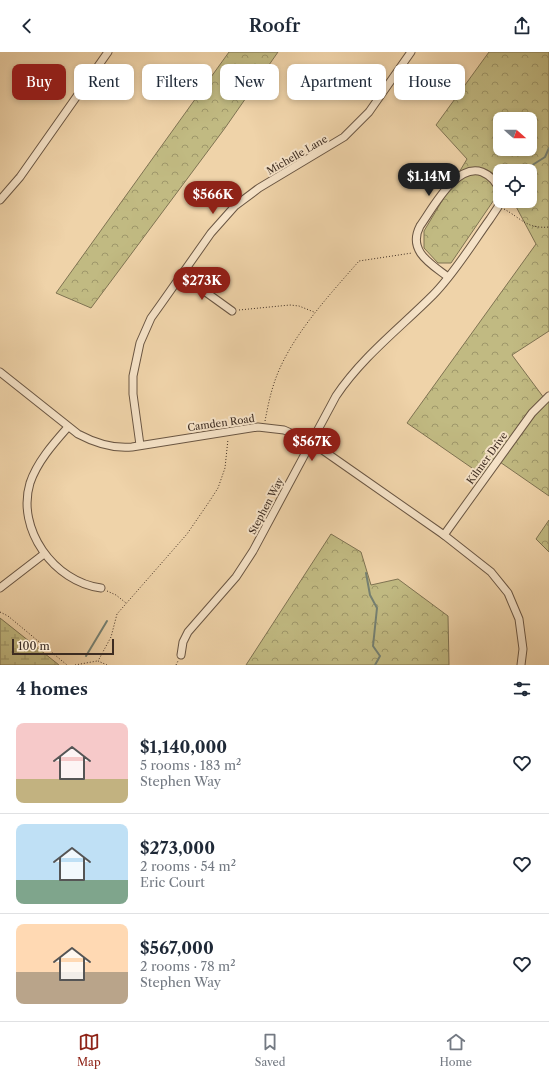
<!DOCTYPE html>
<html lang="en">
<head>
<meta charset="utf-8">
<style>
	:root { --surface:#fff; --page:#f6f6f7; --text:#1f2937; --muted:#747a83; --line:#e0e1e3; --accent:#8f2418 }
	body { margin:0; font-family:"Libre Caslon Text",serif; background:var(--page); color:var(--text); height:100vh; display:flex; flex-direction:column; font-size:15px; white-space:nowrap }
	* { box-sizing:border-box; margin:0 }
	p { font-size:13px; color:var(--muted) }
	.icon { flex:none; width:22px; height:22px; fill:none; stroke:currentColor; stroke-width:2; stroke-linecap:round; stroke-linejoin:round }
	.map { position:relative; height:613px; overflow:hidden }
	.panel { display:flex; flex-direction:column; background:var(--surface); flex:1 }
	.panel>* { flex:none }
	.banner { position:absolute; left:12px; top:12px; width:525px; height:36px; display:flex; gap:8px }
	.needle { width:26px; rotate:110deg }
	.tools { position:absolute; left:493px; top:60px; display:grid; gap:8px }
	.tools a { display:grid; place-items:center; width:44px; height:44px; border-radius:8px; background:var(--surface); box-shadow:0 2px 6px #0003; font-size:20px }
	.scale { position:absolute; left:12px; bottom:10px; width:102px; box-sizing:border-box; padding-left:4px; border:2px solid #3d2c21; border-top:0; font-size:11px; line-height:14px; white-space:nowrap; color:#3d2c21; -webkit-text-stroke:3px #f5e2c7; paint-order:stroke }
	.price { position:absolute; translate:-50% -34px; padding:0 9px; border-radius:14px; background:var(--accent); color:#fff; font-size:13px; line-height:26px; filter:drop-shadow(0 1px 2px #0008) }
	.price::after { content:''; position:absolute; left:50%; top:24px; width:12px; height:9px; margin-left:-6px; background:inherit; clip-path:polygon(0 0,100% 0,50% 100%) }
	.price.selected { background:#222; color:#fff }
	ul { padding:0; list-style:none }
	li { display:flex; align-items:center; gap:12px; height:100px; padding:0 16px }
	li+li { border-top:1px solid var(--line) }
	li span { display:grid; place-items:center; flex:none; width:112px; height:80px; border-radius:8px; color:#555 }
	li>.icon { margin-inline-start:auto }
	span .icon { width:48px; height:48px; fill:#fffc; stroke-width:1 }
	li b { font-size:17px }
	h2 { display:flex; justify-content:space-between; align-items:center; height:48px; padding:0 16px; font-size:17px }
	.pill { padding:0 14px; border-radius:8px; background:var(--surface); box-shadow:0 2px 6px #0003; font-size:14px; line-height:36px }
	.pill.selected { background:var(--accent); color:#fff }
	header { display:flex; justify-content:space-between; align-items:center; height:52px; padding:0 16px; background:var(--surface); font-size:18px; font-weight:600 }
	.tabs { display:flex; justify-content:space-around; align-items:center; height:56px; border-top:1px solid var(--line); background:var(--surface); font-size:11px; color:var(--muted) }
	.tabs a { display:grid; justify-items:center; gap:2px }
	.tabs .selected { color:var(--accent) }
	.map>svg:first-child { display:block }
	.forest { fill:url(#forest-crowns); stroke:#7f7352; fill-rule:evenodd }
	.wetland { fill:url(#wetland-marsh); stroke:#7f7352 }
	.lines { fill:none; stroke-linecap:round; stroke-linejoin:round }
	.stream { stroke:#758072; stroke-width:2 }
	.minor-casing { stroke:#6a5643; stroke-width:9 }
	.path { stroke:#3d2c21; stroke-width:1; stroke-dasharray:1 2; stroke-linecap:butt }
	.minor { stroke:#f5e2c7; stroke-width:7 }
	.labels { text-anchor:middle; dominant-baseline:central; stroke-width:4; stroke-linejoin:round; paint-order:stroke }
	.street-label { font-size:10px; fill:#3d2c21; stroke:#f5e2c7 }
</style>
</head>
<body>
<header><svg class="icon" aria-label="back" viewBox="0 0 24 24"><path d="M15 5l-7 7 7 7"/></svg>Roofr<svg class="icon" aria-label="share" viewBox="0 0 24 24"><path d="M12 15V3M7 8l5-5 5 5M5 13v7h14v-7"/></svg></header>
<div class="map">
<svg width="549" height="613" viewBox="0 0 549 613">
	<defs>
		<pattern id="forest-crowns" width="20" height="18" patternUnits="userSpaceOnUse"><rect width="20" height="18" fill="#c1ba82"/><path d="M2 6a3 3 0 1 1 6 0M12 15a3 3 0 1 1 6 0" fill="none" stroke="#9e976a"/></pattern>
		<pattern id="wetland-marsh" width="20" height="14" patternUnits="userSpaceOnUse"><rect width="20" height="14" fill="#c1ba82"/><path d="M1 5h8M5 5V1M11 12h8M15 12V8" fill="none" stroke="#9e976a"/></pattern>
	</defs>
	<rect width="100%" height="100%" fill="#efd3a9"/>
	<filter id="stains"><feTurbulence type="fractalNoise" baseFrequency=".005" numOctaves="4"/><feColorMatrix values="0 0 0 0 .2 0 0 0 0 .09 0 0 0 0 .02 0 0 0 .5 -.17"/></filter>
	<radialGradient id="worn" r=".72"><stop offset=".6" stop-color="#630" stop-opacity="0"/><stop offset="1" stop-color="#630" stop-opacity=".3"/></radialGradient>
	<g class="forest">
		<polygon points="229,0 278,0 225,76 91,256 56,241"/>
		<path d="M 489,0 L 549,0 L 549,279 L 512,303 L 544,346 L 549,343 L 549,444 L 497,408 L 485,425 L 407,371 L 536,192 L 513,149 L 530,149 L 530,119 L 500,119 L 500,139 L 451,211 L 438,211 L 424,196 L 424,179 L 467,107 L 436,73 ZM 500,67 L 530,67 L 530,97 L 500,97 Z"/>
		<polygon points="549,468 549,500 536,487"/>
		<polygon points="331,482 361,500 371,533 398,527 448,564 449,613 246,613"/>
	</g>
	<polygon class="wetland" points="0,566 59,613 0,613"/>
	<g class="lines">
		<g class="stream">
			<polyline points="523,119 545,105 549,96"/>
			<polyline points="366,521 370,543 377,556 373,594 380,604 375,613"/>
			<polyline points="86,604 107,569"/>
		</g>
		<defs>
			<g id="minor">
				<polyline points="0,148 20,125 108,0"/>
				<polyline points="182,223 232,259"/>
				<path d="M 448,225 C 431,212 407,199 420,174 C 433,156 456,111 482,120 C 492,124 497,130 500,140"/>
				<path d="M 0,320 L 78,382 C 95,391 112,397 132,395 L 258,375 L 284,378 L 311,390 L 444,483 L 491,520 L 508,541 L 519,567 L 523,597 L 521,613"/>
				<path d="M 68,375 C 53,392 37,410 30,431 C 16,477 54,530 101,536"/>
				<polyline points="140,393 133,342 133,324 140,291 151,266 161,252 211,181 235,154 259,136 344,85 369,60 411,0"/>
				<polyline points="444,483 532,361 549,344"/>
				<polyline points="0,536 44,502"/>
				<path d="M 181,603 L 183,590 L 188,580 L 236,525 L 253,499 L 336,344 C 362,305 400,276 433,243 C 454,222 472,192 490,167 L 498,155 L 500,145"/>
			</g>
		</defs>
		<use href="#minor" class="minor-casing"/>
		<g class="path">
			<path d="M 504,157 C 522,167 527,177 549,175"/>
			<polyline points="239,258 290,253 299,254 314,260"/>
			<path d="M 265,369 C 267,359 269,348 272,338 C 285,290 327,246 359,209 L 412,201"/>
			<polyline points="107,539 116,543 126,551"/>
			<polyline points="0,560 8,564 67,613"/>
			<polyline points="75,613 97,609"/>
			<polyline points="107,613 98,609 111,585 117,562 187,482 209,450 218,436 225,416 228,387"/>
			<polyline points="176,613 178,609"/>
		</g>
		<use href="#minor" class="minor"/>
	</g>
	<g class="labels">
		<g class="street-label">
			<text transform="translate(297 103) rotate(-30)">Michelle Lane</text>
			<text transform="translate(221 371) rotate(-8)">Camden Road</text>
			<text transform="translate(487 406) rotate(-54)">Kilmer Drive</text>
			<text transform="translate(266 454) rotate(-62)">Stephen Way</text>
		</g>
	</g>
	<rect width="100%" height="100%" filter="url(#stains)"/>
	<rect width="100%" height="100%" fill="url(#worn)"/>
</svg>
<div class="tools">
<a><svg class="needle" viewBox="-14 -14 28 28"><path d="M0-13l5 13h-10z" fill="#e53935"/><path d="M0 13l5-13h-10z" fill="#747a83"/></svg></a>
<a><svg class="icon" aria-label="locate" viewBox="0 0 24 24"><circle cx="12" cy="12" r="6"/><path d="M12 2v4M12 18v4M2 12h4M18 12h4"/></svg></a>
</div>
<div class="scale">100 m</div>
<b class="price selected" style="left:429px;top:145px">$1.14M</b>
<b class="price" style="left:213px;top:163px">$566K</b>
<b class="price" style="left:202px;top:249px">$273K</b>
<b class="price" style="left:312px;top:410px">$567K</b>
<div class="banner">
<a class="pill selected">Buy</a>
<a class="pill">Rent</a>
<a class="pill">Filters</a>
<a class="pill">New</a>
<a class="pill">Apartment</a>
<a class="pill">House</a>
</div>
</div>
<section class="panel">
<h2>4 homes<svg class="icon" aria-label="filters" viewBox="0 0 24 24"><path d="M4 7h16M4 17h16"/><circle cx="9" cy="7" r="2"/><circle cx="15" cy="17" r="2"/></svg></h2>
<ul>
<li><span style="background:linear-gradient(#f6c9c9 70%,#c2b280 0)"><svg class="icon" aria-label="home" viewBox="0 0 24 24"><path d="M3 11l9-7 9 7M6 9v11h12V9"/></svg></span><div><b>$1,140,000</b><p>5 rooms · 183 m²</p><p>Stephen Way</p></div><svg class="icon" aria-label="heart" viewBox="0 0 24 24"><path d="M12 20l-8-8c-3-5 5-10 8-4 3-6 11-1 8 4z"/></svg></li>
<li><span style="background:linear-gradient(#bfe0f5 70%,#7fa58c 0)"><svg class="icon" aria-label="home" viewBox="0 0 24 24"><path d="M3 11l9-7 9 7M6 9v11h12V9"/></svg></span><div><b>$273,000</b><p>2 rooms · 54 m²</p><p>Eric Court</p></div><svg class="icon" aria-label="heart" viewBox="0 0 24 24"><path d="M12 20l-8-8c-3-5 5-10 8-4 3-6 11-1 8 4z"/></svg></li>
<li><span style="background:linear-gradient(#ffd9b3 60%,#b9a48a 0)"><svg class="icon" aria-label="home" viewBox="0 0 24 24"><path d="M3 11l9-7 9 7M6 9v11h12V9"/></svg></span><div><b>$567,000</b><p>2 rooms · 78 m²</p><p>Stephen Way</p></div><svg class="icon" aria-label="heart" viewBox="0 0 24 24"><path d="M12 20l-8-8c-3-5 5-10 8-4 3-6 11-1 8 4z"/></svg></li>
</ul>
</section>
<nav class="tabs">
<a class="selected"><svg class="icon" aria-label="map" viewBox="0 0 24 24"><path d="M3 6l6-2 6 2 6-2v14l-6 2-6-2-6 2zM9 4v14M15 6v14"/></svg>Map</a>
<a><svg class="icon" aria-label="saved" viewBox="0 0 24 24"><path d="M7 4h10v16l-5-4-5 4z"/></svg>Saved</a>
<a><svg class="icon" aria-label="home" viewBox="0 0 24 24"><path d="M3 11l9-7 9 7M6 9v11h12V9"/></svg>Home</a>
</nav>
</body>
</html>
